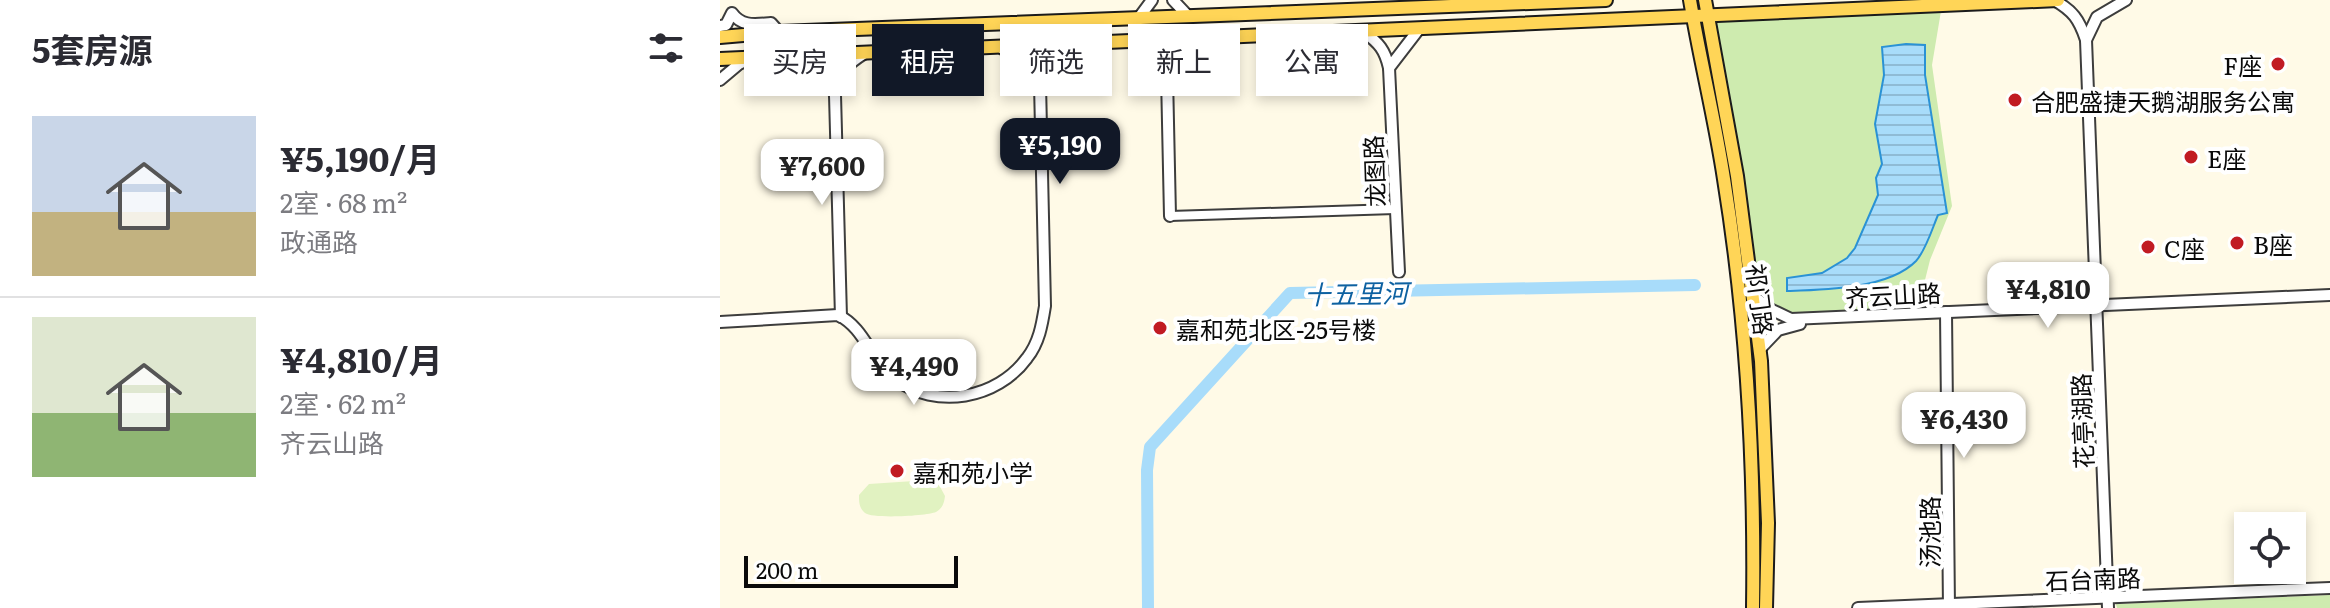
<!DOCTYPE html>
<html lang="zh">
<head>
<meta charset="utf-8">
<style>
	:root { --surface:#fff; --page:#f7f7f7; --text:#2b2b33; --muted:#7c7c81; --line:#e1e1e2; --accent:#111827 }
	body { margin:0; font-family:Literata,"Noto Sans SC",serif; background:var(--page); color:var(--text); height:100vh; display:flex; flex-direction:column; font-size:30px; white-space:nowrap }
	* { box-sizing:border-box; margin:0 }
	p { font-size:26px; color:var(--muted) }
	.icon { flex:none; width:44px; height:44px; fill:none; stroke:currentColor; stroke-width:2; stroke-linecap:round; stroke-linejoin:round }
	.map { position:relative; flex:1; overflow:hidden }
	.side { display:flex; flex-direction:column; background:var(--surface); width:720px }
	.side>* { flex:none }
	.guide { position:absolute; left:24px; top:24px; width:760px; height:72px; display:flex; gap:16px }
	.fabs { position:absolute; left:1514px; top:512px; display:grid; gap:16px }
	.fabs a { display:grid; place-items:center; width:72px; height:72px; border-radius:0px; background:var(--surface); box-shadow:0 4px 12px #0003; font-size:40px }
	.scale { position:absolute; left:24px; bottom:20px; width:214px; box-sizing:border-box; padding-left:8px; border:4px solid #0a0a0a; border-top:0; font-size:22px; line-height:28px; white-space:nowrap; color:#0a0a0a; -webkit-text-stroke:6px #fff; paint-order:stroke }
	.price { position:absolute; translate:-50% -68px; padding:0 18px; border-radius:16px; background:#fff; color:#222; font-size:26px; line-height:52px; filter:drop-shadow(0 2px 4px #0008) }
	.price::after { content:''; position:absolute; left:50%; top:48px; width:24px; height:18px; margin-left:-12px; background:inherit; clip-path:polygon(0 0,100% 0,50% 100%) }
	.price.current { background:var(--accent); color:#fff }
	ul { padding:0; list-style:none }
	li { display:flex; align-items:center; gap:24px; height:200px; padding:0 32px }
	li+li { border-top:2px solid var(--line) }
	li span { display:grid; place-items:center; flex:none; width:224px; height:160px; border-radius:0px; color:#555 }
	li>.icon { margin-inline-start:auto }
	span .icon { width:96px; height:96px; fill:#fffc; stroke-width:1 }
	li b { font-size:34px }
	h2 { display:flex; justify-content:space-between; align-items:center; height:96px; padding:0 32px; font-size:34px }
	.tag { padding:0 28px; border-radius:0px; background:var(--surface); box-shadow:0 4px 12px #0003; font-size:28px; line-height:72px }
	.tag.current { background:var(--accent); color:#fff }
	main { display:flex; flex:1; min-height:0 }
	.map>svg:first-child { display:block }
	.grass { fill:#ceebaf }
	.pitch { fill:#e1f2c1 }
	.water { fill:url(#water-rules); stroke:#2a92d5; stroke-width:2 }
	.lines { fill:none; stroke-linecap:round; stroke-linejoin:round }
	.river { stroke:#a8dcfa; stroke-width:12 }
	.minor-casing { stroke:#3d3d3d; stroke-width:12 }
	.tertiary-casing { stroke:#3d3d3d; stroke-width:14 }
	.primary-casing { stroke:#1b1b1b; stroke-width:16 }
	.minor { stroke:#fff; stroke-width:8 }
	.tertiary { stroke:#fff; stroke-width:10 }
	.primary { stroke:#ffd557; stroke-width:12 }
	.poi-dot { fill:#c11b23; stroke:#fff; stroke-width:3 }
	.labels { text-anchor:middle; dominant-baseline:central; stroke-width:8; stroke-linejoin:round; paint-order:stroke }
	.poi-label { font-size:24px; fill:#0a0a0a; stroke:#fff; text-anchor:start }
	.street-label { font-size:24px; fill:#0a0a0a; stroke:#fff }
	.water-label { font-size:26px; font-style:italic; fill:#0d61a1; stroke:#fff }
</style>
</head>
<body>
<main>
<section class="side">
<h2>5套房源<svg class="icon" aria-label="filters" viewBox="0 0 24 24"><path d="M4 7h16M4 17h16"/><circle cx="9" cy="7" r="2"/><circle cx="15" cy="17" r="2"/></svg></h2>
<ul>
<li><span style="background:linear-gradient(#c9d6e8 60%,#c2b280 0)"><svg class="icon" aria-label="home" viewBox="0 0 24 24"><path d="M3 11l9-7 9 7M6 9v11h12V9"/></svg></span><div><b>¥5,190/月</b><p>2室 · 68 m²</p><p>政通路</p></div></li>
<li><span style="background:linear-gradient(#dfe7d0 60%,#8fb573 0)"><svg class="icon" aria-label="home" viewBox="0 0 24 24"><path d="M3 11l9-7 9 7M6 9v11h12V9"/></svg></span><div><b>¥4,810/月</b><p>2室 · 62 m²</p><p>齐云山路</p></div></li>
</ul>
</section>
<div class="map">
<svg width="1610" height="608" viewBox="0 0 1610 608">
	<defs>
		<pattern id="water-rules" width="6" height="5" patternUnits="userSpaceOnUse" patternTransform="scale(2)"><rect width="6" height="5" fill="#a8dcfa"/><path d="M0 2.5h6" fill="none" stroke="#8fbbd5"/></pattern>
	</defs>
	<rect width="100%" height="100%" fill="#fffae7"/>
	<g class="grass">
		<polygon points="1222,5 1212,65 1232,206 1210,260 1205,280 1206,313 1071,319 1032,295 989,15"/>
		<polygon points="1610,595 1610,608 1397,608 1396,604"/>
	</g>
	<path class="pitch" d="M 209,480 L 218,483 L 225,496 C 224,503 223,508 216,512 C 207,516 152,519 145,513 C 139,508 139,502 139,495 L 149,484 Z"/>
	<path class="water" d="M 1186,44 L 1205,45 L 1205,75 L 1227,213 L 1218,215 C 1212,229 1206,250 1196,261 C 1169,289 1103,290 1067,291 L 1067,278 L 1102,273 L 1127,258 L 1135,248 L 1158,195 L 1156,178 L 1162,164 L 1155,124 L 1164,75 L 1162,47 Z"/>
	<g class="lines">
		<polyline class="river" points="428,608 427,470 430,447 570,293 975,285"/>
		<defs>
			<polyline id="minor" points="450,216 675,209"/>
			<g id="tertiary">
				<polyline points="453,0 468,16"/>
				<path d="M 1334,0 C 1353,11 1359,19 1366,40 L 1388,608"/>
				<polyline points="418,19 432,0"/>
				<path d="M 0,26 L 6,25 L 12,13 C 22,27 35,24 51,23 L 59,32"/>
				<path d="M 644,32 C 659,43 665,50 669,68 L 699,29"/>
				<polyline points="1366,40 1377,17 1406,0"/>
				<polyline points="279,46 297,60 303,59 320,84 324,73 333,59 345,58 370,43"/>
				<polyline points="435,54 441,59 447,76 453,59 461,53"/>
				<path d="M 79,56 L 108,79 L 115,95 C 121,71 124,66 145,53"/>
				<polyline points="669,68 679,272"/>
				<polyline points="447,76 450,216"/>
				<polyline points="0,80 19,64 27,60"/>
				<polyline points="115,95 121,317"/>
				<polyline points="1032,295 1052,310 1071,319 1610,295"/>
				<polyline points="1226,312 1229,608"/>
				<path d="M 0,322 L 118,315 C 145,328 151,361 175,379 C 216,410 277,399 307,358 C 319,343 322,325 325,306 L 320,84"/>
				<polyline points="1039,350 1058,330 1080,324"/>
				<polyline points="1138,608 1610,588"/>
			</g>
			<g id="primary">
				<path d="M 970,0 C 980,60 995,119 1004,179 C 1027,321 1035,464 1033,608"/>
				<polyline points="985,0 1017,176 1041,361 1048,523 1046,608"/>
				<polyline points="0,37 59,32 886,0"/>
				<polyline points="0,59 1338,0"/>
			</g>
		</defs>
		<use href="#minor" class="minor-casing"/>
		<use href="#tertiary" class="tertiary-casing"/>
		<use href="#primary" class="primary-casing"/>
		<use href="#minor" class="minor"/>
		<use href="#tertiary" class="tertiary"/>
		<use href="#primary" class="primary"/>
	</g>
	<g class="poi-dot">
		<circle cx="1558" cy="64" r="8"/>
		<circle cx="1295" cy="100" r="8"/>
		<circle cx="1471" cy="157" r="8"/>
		<circle cx="1517" cy="243" r="8"/>
		<circle cx="1428" cy="247" r="8"/>
		<circle cx="440" cy="328" r="8"/>
		<circle cx="177" cy="471" r="8"/>
	</g>
	<g class="labels">
		<g class="poi-label">
			<text x="1542" y="64" text-anchor="end">F座</text>
			<text x="1311" y="100">合肥盛捷天鹅湖服务公寓</text>
			<text x="1487" y="157">E座</text>
			<text x="1533" y="243">B座</text>
			<text x="1444" y="247">C座</text>
			<text x="456" y="328">嘉和苑北区-25号楼</text>
			<text x="193" y="471">嘉和苑小学</text>
		</g>
		<g class="street-label">
			<text transform="translate(653 171) rotate(-92)">龙图路</text>
			<text transform="translate(1173 294) rotate(-3)">齐云山路</text>
			<text transform="translate(1041 299) rotate(83)">祁门路</text>
			<text transform="translate(1361 421) rotate(-92)">花亭湖路</text>
			<text transform="translate(1208 532) rotate(-90)">汤池路</text>
			<text transform="translate(1373 578) rotate(-2)">石台南路</text>
		</g>
		<g class="water-label">
			<text transform="translate(636 292) rotate(-1)">十五里河</text>
		</g>
	</g>
</svg>
<div class="fabs">
<a><svg class="icon" aria-label="locate" viewBox="0 0 24 24"><circle cx="12" cy="12" r="6"/><path d="M12 2v4M12 18v4M2 12h4M18 12h4"/></svg></a>
</div>
<div class="scale">200 m</div>
<b class="price current" style="left:340px;top:186px">¥5,190</b>
<b class="price" style="left:102px;top:207px">¥7,600</b>
<b class="price" style="left:1328px;top:330px">¥4,810</b>
<b class="price" style="left:194px;top:407px">¥4,490</b>
<b class="price" style="left:1244px;top:460px">¥6,430</b>
<div class="guide">
<a class="tag">买房</a>
<a class="tag current">租房</a>
<a class="tag">筛选</a>
<a class="tag">新上</a>
<a class="tag">公寓</a>
</div>
</div>
</main>
</body>
</html>
